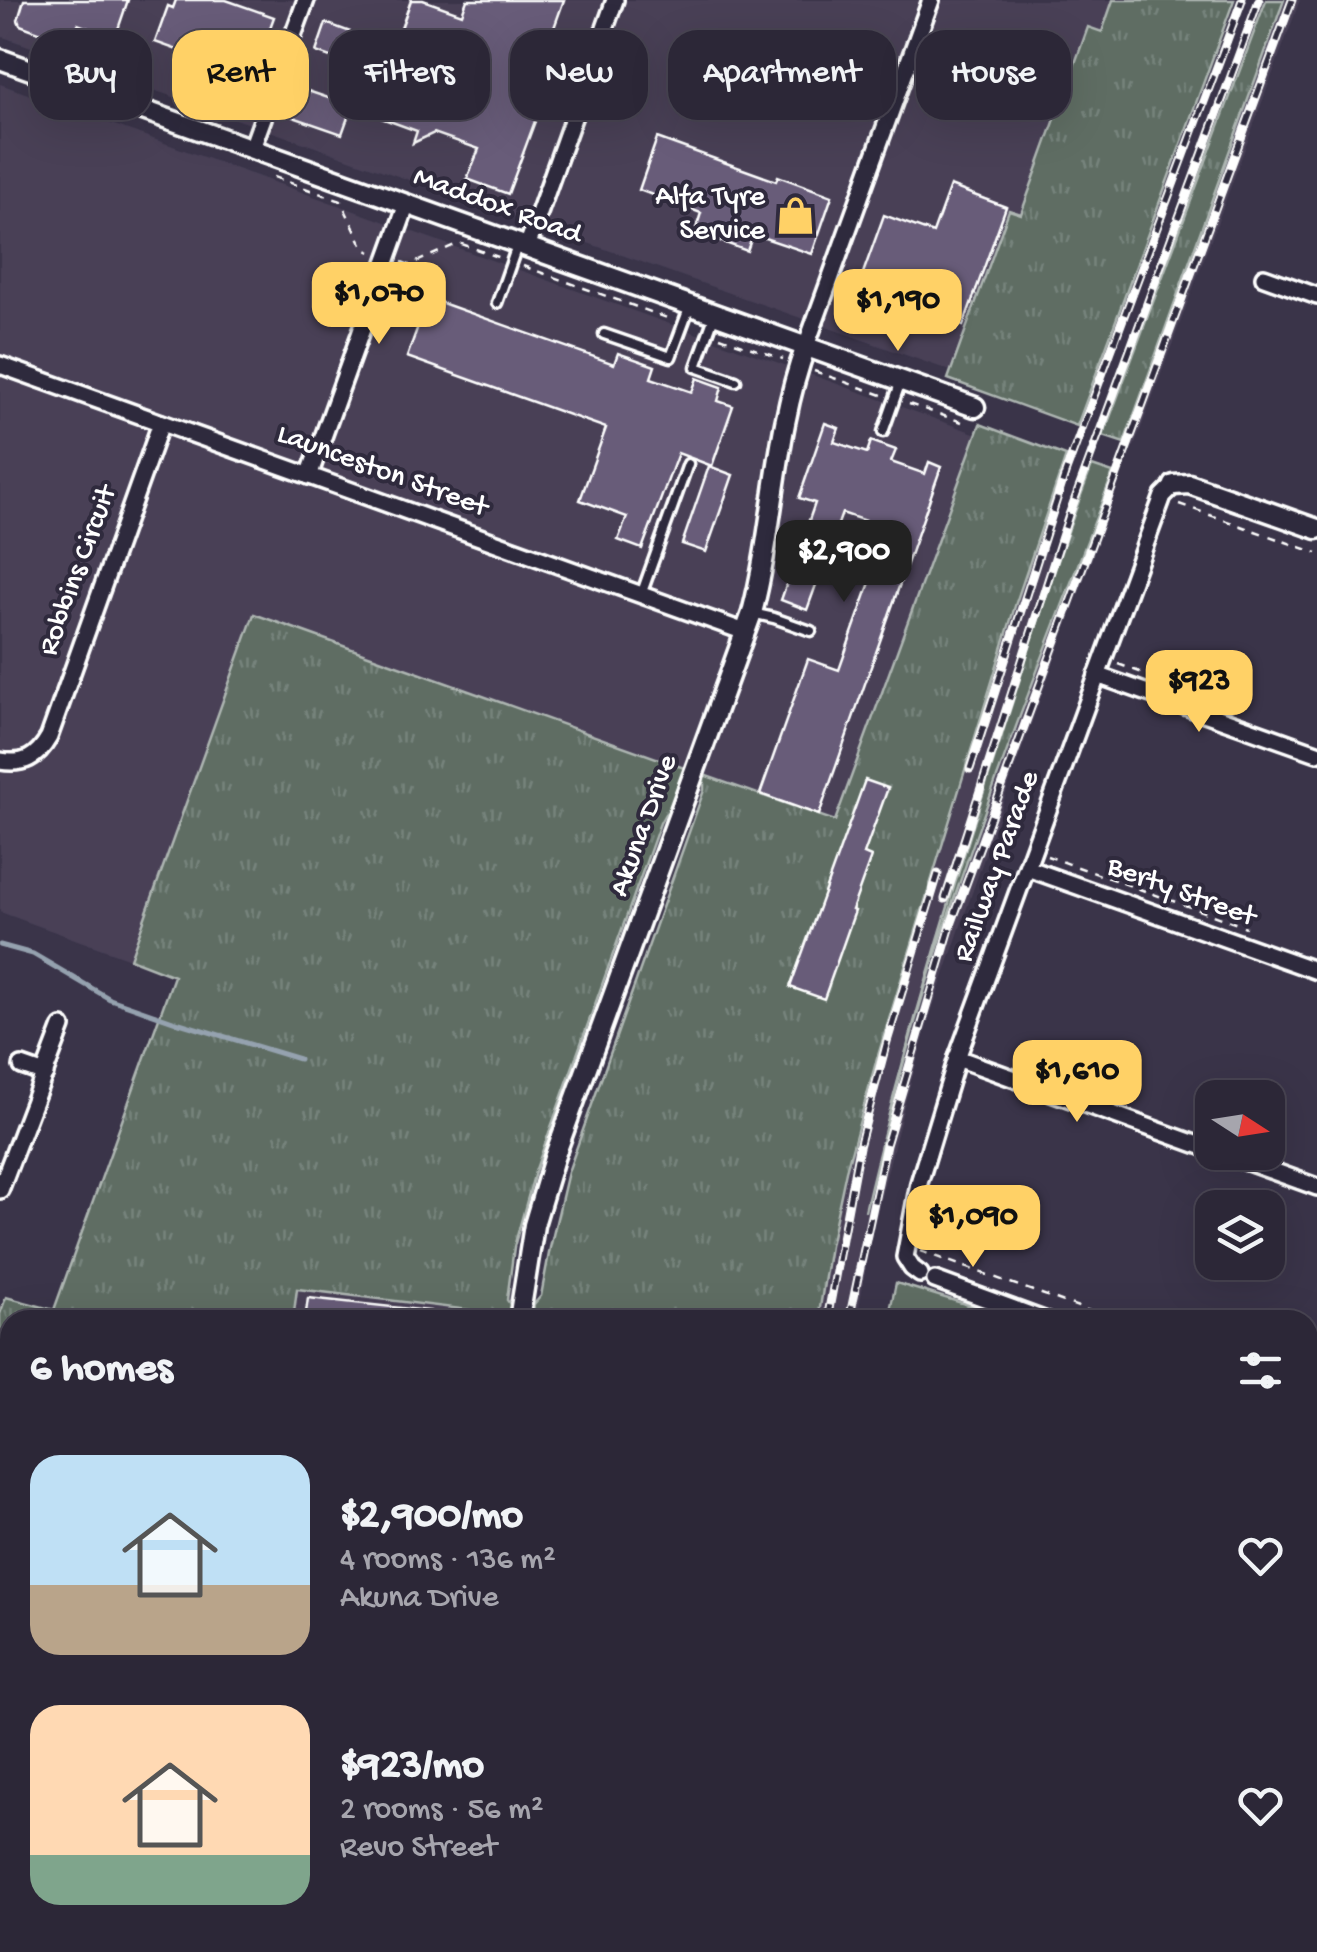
<!DOCTYPE html>
<html lang="en">
<head>
<meta charset="utf-8">
<style>
	:root { --surface:#2c2737; --page:#342f3f; --text:#f1f3f6; --muted:#a6a5ad; --line:#484452; --accent:#ffd166 }
	body { margin:0; font-family:"Gochi Hand",sans-serif; background:var(--page); color:var(--text); height:100vh; display:flex; flex-direction:column; font-size:38px; white-space:nowrap }
	* { box-sizing:border-box; margin:0 }
	p { font-size:32px; color:var(--muted) }
	.icon { flex:none; width:55px; height:55px; fill:none; stroke:currentColor; stroke-width:2; stroke-linecap:round; stroke-linejoin:round }
	.map { position:relative; flex:1; overflow:hidden }
	.details { position:absolute; left:0px; top:1310px; width:1318px; height:642px; display:flex; flex-direction:column; background:var(--surface); border-radius:30px 30px 0 0; box-shadow:0 10px 40px #0002,0 0 0 2px var(--line) }
	.details>* { flex:none }
	.hud { position:absolute; left:30px; top:30px; width:1258px; height:90px; display:flex; gap:20px }
	.needle { width:65px; rotate:102deg }
	.fabs { position:absolute; left:1195px; top:1080px; display:grid; gap:20px }
	.fabs a { display:grid; place-items:center; width:90px; height:90px; border-radius:20px; background:var(--surface); box-shadow:0 10px 40px #0002,0 0 0 2px var(--line); font-size:50px }
	.price { position:absolute; translate:-50% -85px; padding:0 22px; border-radius:20px; background:var(--accent); color:#111; font-size:32px; line-height:65px; filter:drop-shadow(0 2px 5px #0008) }
	.price::after { content:''; position:absolute; left:50%; top:60px; width:30px; height:22px; margin-left:-15px; background:inherit; clip-path:polygon(0 0,100% 0,50% 100%) }
	.price.active { background:#222; color:#fff }
	ul { padding:0; list-style:none }
	li { display:flex; align-items:center; gap:30px; height:250px; padding:0 30px }
	li span { display:grid; place-items:center; flex:none; width:280px; height:200px; border-radius:30px; color:#555 }
	li>.icon { margin-inline-start:auto }
	span .icon { width:120px; height:120px; fill:#fffc; stroke-width:1 }
	li b { font-size:42px }
	h2 { display:flex; justify-content:space-between; align-items:center; height:120px; padding:0 30px; font-size:42px }
	.chip { padding:0 35px; border-radius:30px; background:var(--surface); box-shadow:0 10px 40px #0002,0 0 0 2px var(--line); font-size:35px; line-height:90px }
	.chip.active { background:var(--accent); color:#111 }
	.map>svg:first-child { display:block }
	.built { fill:#484057 }
	.grass { fill:url(#grass-tufts); stroke:#aeb6b2; stroke-width:2.5 }
	.park { fill:#5e6d64; stroke:#aeb6b2; stroke-width:2.5 }
	.lines { fill:none; stroke-linecap:round; stroke-linejoin:round }
	.stream { stroke:#95a2af; stroke-width:5 }
	.building { fill:#675c79; stroke:#fff; stroke-width:2.5 }
	.service-casing { stroke:#fff; stroke-width:15 }
	.minor-casing { stroke:#fff; stroke-width:22 }
	.tertiary-casing { stroke:#fff; stroke-width:25 }
	.path { stroke:#fff; stroke-width:2.5; stroke-dasharray:8 8; stroke-linecap:butt }
	.service { stroke:#2f2a3d; stroke-width:8 }
	.minor { stroke:#2f2a3d; stroke-width:15 }
	.tertiary { stroke:#2f2a3d; stroke-width:18 }
	.rail-casing { stroke:#fff; stroke-width:9 }
	.rail { stroke:#2f2a3d; stroke-width:5; stroke-dasharray:15; stroke-linecap:butt }
	.labels { text-anchor:middle; dominant-baseline:central; stroke-width:8; stroke-linejoin:round; paint-order:stroke }
	.poi-label { font-size:30px; fill:#fff; stroke:#2f2a3d; text-anchor:end }
	.street-label { font-size:30px; fill:#fff; stroke:#2f2a3d }
</style>
</head>
<body>
<div class="map">
<svg width="1317" height="1952" viewBox="0 0 1317 1952">
	<defs>
		<pattern id="grass-tufts" width="24" height="20" patternUnits="userSpaceOnUse" patternTransform="scale(2.5)"><rect width="24" height="20" fill="#5e6d64"/><path d="M3 7l-1-3M5 7V3M7 7l1-3M15 17l-1-3M17 17v-4M19 17l1-3" fill="none" stroke="#76837b"/></pattern>
	</defs>
	<rect width="100%" height="100%" fill="#3a3449"/>
	<filter id="ink" filterUnits="userSpaceOnUse"><feTurbulence type="fractalNoise" baseFrequency=".01" numOctaves="2"/><feDisplacementMap in="SourceGraphic" scale="20" xChannelSelector="R" yChannelSelector="G"/><feConvolveMatrix kernelMatrix="1 2 1 2 8 2 1 2 1" color-interpolation-filters="sRGB"/></filter>
	<g filter="url(#ink)">
		<g class="built">
			<polygon points="0,0 1113,0 1102,32 1089,28 1021,214 1009,211 951,371 0,36"/>
			<polygon points="1284,0 1300,0 1134,447 1124,443"/>
			<polygon points="0,84 977,434 835,822 254,614 130,959 0,912"/>
			<polygon points="1113,473 1122,476 1010,782 931,1013 904,1106 871,1237 857,1320 818,1320 830,1246 857,1129 1034,549 1061,557 957,876 899,1069 883,1137 948,917 997,777"/>
			<polygon points="297,1289 553,1320 293,1320"/>
			<polygon points="745,1942 822,1943 824,1952 733,1952"/>
			<polygon points="208,1943 408,1942 420,1952 200,1952"/>
			<polygon points="472,1943 635,1943 624,1952 483,1952"/>
		</g>
		<g class="grass">
			<polygon points="1113,0 1234,0 1077,426 948,379 1009,210 1021,214 1088,27 1102,32"/>
			<polygon points="1266,0 1284,0 1124,443 1103,436"/>
			<polygon points="980,424 1066,456 1016,603 876,1062 846,1171 830,1246 818,1320 553,1320 532,1318 534,1304 541,1296 550,1248 568,1172 704,790 704,778 701,774 835,821"/>
			<path d="M 1092,466 L 1113,473 C 1057,621 998,767 948,917 C 915,1013 890,1112 865,1211 C 902,1052 950,897 1000,741 C 1030,649 1057,556 1092,466 Z"/>
			<polygon points="254,614 687,769 673,809 665,814 660,823 535,1172 514,1247 507,1300 512,1307 510,1315 297,1289 293,1320 10,1320 10,1540 0,1531 0,1314 6,1297 54,1310 174,976 130,959"/>
			<polygon points="915,1943 992,1943 993,1952 917,1952"/>
		</g>
		<g class="park">
			<polygon points="896,1283 985,1310 985,1320 888,1320"/>
			<polygon points="0,1531 10,1540 10,1636 0,1631"/>
			<polygon points="144,1943 208,1943 200,1952 157,1952"/>
		</g>
		<g class="lines">
			<polyline class="stream" points="0,945 33,954 110,999 176,1022 299,1059"/>
		</g>
		<g class="building">
			<polygon points="24,0 128,0 115,38 78,24 71,44 20,25 18,20"/>
			<polygon points="176,0 226,0 274,17 250,82 213,69 204,93 190,88 200,58 155,42 168,6 173,8"/>
			<polygon points="411,0 423,0 462,14 467,0 564,0 531,92 544,97 508,194 467,179 479,149 434,133 413,143 417,131 359,110 373,72 316,52 326,23 383,44 386,36 397,40"/>
			<polygon points="302,89 352,106 342,134 293,117"/>
			<polygon points="657,138 776,181 778,176 832,196 812,254 753,234 747,251 695,232 701,213 639,190"/>
			<polygon points="950,186 1006,207 963,326 906,306 902,319 853,301 884,215 933,233"/>
			<polygon points="428,298 614,364 618,353 655,366 651,378 692,392 697,378 722,387 718,401 733,406 712,466 678,453 642,549 618,540 627,517 580,500 606,428 407,357"/>
			<polygon points="825,423 839,428 834,442 867,453 871,441 896,450 891,462 925,474 929,462 941,467 819,815 760,794 808,659 839,670 889,529 842,513 807,610 781,600 815,503 799,498"/>
			<polygon points="709,466 733,475 706,552 682,544"/>
			<polygon points="865,780 888,788 864,854 871,857 852,910 855,911 824,999 790,987"/>
			<polygon points="308,1298 430,1311 429,1320 305,1320"/>
		</g>
		<g class="lines">
			<defs>
				<g id="service">
					<polyline points="497,303 517,246"/>
					<polyline points="714,317 696,367 736,381"/>
					<polyline points="604,334 671,357 690,306"/>
					<polyline points="883,432 901,381"/>
					<polyline points="641,595 688,464"/>
					<polyline points="752,613 774,618 811,631"/>
				</g>
				<g id="minor">
					<polyline points="252,148 306,0"/>
					<polyline points="527,247 615,0"/>
					<polyline points="1264,277 1317,296"/>
					<polyline points="806,346 931,0"/>
					<polyline points="0,365 745,632"/>
					<polyline points="309,476 407,204"/>
					<polyline points="1097,675 1317,753"/>
					<path d="M 0,761 C 24,765 37,758 49,737 L 161,423"/>
					<polyline points="1027,868 1317,971"/>
					<polyline points="957,1058 1212,1150"/>
					<polyline points="22,1066 45,1074"/>
					<polyline points="1220,1152 1317,1187"/>
					<polyline points="0,1190 62,1027"/>
					<polyline points="920,1274 912,1268 905,1257 919,1183 957,1058 1163,496 1174,485"/>
					<polyline points="935,1280 1044,1320"/>
					<polyline points="1308,1410 1317,1411"/>
					<polyline points="1308,1421 1317,1426"/>
					<polyline points="1308,1458 1317,1452"/>
					<polyline points="1308,1480 1317,1472"/>
					<polyline points="1308,1537 1317,1550"/>
					<polyline points="1308,1618 1317,1588"/>
					<polyline points="0,1877 10,1881"/>
					<polyline points="1308,1891 1317,1889"/>
					<polyline points="114,1942 127,1952"/>
					<polyline points="1225,1942 1227,1952"/>
					<polyline points="1013,1948 1035,1942"/>
					<polyline points="664,1952 675,1942"/>
				</g>
				<g id="tertiary">
					<polyline points="0,59 975,407"/>
					<polyline points="1174,485 1189,484 1317,529"/>
					<path d="M 519,1320 L 534,1225 L 554,1158 L 752,613 C 775,525 774,433 806,346"/>
					<polyline points="442,1942 453,1952"/>
				</g>
			</defs>
			<use href="#service" class="service-casing"/>
			<use href="#minor" class="minor-casing"/>
			<use href="#tertiary" class="tertiary-casing"/>
			<g class="path">
				<polyline points="274,177 341,201 364,249 371,252"/>
				<polyline points="402,262 410,265 459,243 501,258"/>
				<polyline points="523,266 670,319"/>
				<polyline points="720,337 783,359"/>
				<polyline points="814,371 882,395"/>
				<polyline points="909,404 962,422"/>
				<polyline points="1179,504 1317,553"/>
				<polyline points="1118,664 1148,675"/>
				<polyline points="1047,856 1246,927"/>
				<polyline points="920,1251 1115,1320"/>
				<polyline points="1308,1389 1317,1392"/>
				<polyline points="994,1942 995,1952"/>
				<polyline points="626,1952 637,1942"/>
				<polyline points="721,1952 737,1942"/>
			</g>
			<use href="#service" class="service"/>
			<use href="#minor" class="minor"/>
			<use href="#tertiary" class="tertiary"/>
			<defs>
				<g id="rail">
					<polyline points="970,769 1065,474 1242,0"/>
					<polyline points="945,899 1069,515 1259,0"/>
					<polyline points="827,1320 859,1147 886,1045 938,874"/>
					<polyline points="849,1320 886,1145 952,922 1292,0"/>
					<polyline points="872,1942 874,1952"/>
					<polyline points="888,1942 890,1952"/>
				</g>
			</defs>
			<use href="#rail" class="rail-casing"/>
			<use href="#rail" class="rail"/>
		</g>
	</g>
	<defs>
		<symbol id="shop-bare" viewBox="-9 -9 18 18"><path d="M-5-2.5h2.3a2.7 3.5 0 0 1 5.4 0H5L5.5 6h-11ZM-1.5-2.5h3a1.5 2.3 0 0 0-3 0Z" fill="#ffd166" stroke="#2f2a3d" stroke-width="2.5" paint-order="stroke"/></symbol>
	</defs>
	<g fill-rule="evenodd">
		<use href="#shop-bare" x="768" y="188" width="55" height="55"/>
	</g>
	<g class="labels">
		<g class="poi-label">
			<text x="765" y="198">Alfa Tyre<tspan x="765" dy="34">Service</tspan></text>
		</g>
		<g class="street-label">
			<text transform="translate(497 207) rotate(20)">Maddox Road</text>
			<text transform="translate(382 472) rotate(20)">Launceston Street</text>
			<text transform="translate(79 571) rotate(-70)">Robbins Circuit</text>
			<text transform="translate(645 826) rotate(-70)">Akuna Drive</text>
			<text transform="translate(998 867) rotate(-70)">Railway Parade</text>
			<text transform="translate(1181 893) rotate(20)">Berty Street</text>
		</g>
	</g>
</svg>
<div class="fabs">
<a><svg class="needle" viewBox="-14 -14 28 28"><path d="M0-13l5 13h-10z" fill="#e53935"/><path d="M0 13l5-13h-10z" fill="#a6a5ad"/></svg></a>
<a><svg class="icon" aria-label="layers" viewBox="0 0 24 24"><path d="M12 4l9 5-9 5-9-5zM3 14l9 5 9-5"/></svg></a>
</div>
<b class="price" style="left:379px;top:347px">$1,070</b>
<b class="price" style="left:898px;top:354px">$1,190</b>
<b class="price active" style="left:844px;top:605px">$2,900</b>
<b class="price" style="left:1199px;top:735px">$923</b>
<b class="price" style="left:1077px;top:1125px">$1,610</b>
<b class="price" style="left:973px;top:1270px">$1,090</b>
<div class="hud">
<a class="chip">Buy</a>
<a class="chip active">Rent</a>
<a class="chip">Filters</a>
<a class="chip">New</a>
<a class="chip">Apartment</a>
<a class="chip">House</a>
</div>
<section class="details">
<h2>6 homes<svg class="icon" aria-label="filters" viewBox="0 0 24 24"><path d="M4 7h16M4 17h16"/><circle cx="9" cy="7" r="2"/><circle cx="15" cy="17" r="2"/></svg></h2>
<ul>
<li><span style="background:linear-gradient(#bfe0f5 65%,#b9a48a 0)"><svg class="icon" aria-label="home" viewBox="0 0 24 24"><path d="M3 11l9-7 9 7M6 9v11h12V9"/></svg></span><div><b>$2,900/mo</b><p>4 rooms · 136 m²</p><p>Akuna Drive</p></div><svg class="icon" aria-label="heart" viewBox="0 0 24 24"><path d="M12 20l-8-8c-3-5 5-10 8-4 3-6 11-1 8 4z"/></svg></li>
<li><span style="background:linear-gradient(#ffd9b3 75%,#7fa58c 0)"><svg class="icon" aria-label="home" viewBox="0 0 24 24"><path d="M3 11l9-7 9 7M6 9v11h12V9"/></svg></span><div><b>$923/mo</b><p>2 rooms · 56 m²</p><p>Revo Street</p></div><svg class="icon" aria-label="heart" viewBox="0 0 24 24"><path d="M12 20l-8-8c-3-5 5-10 8-4 3-6 11-1 8 4z"/></svg></li>
</ul>
</section>
</div>
</body>
</html>
